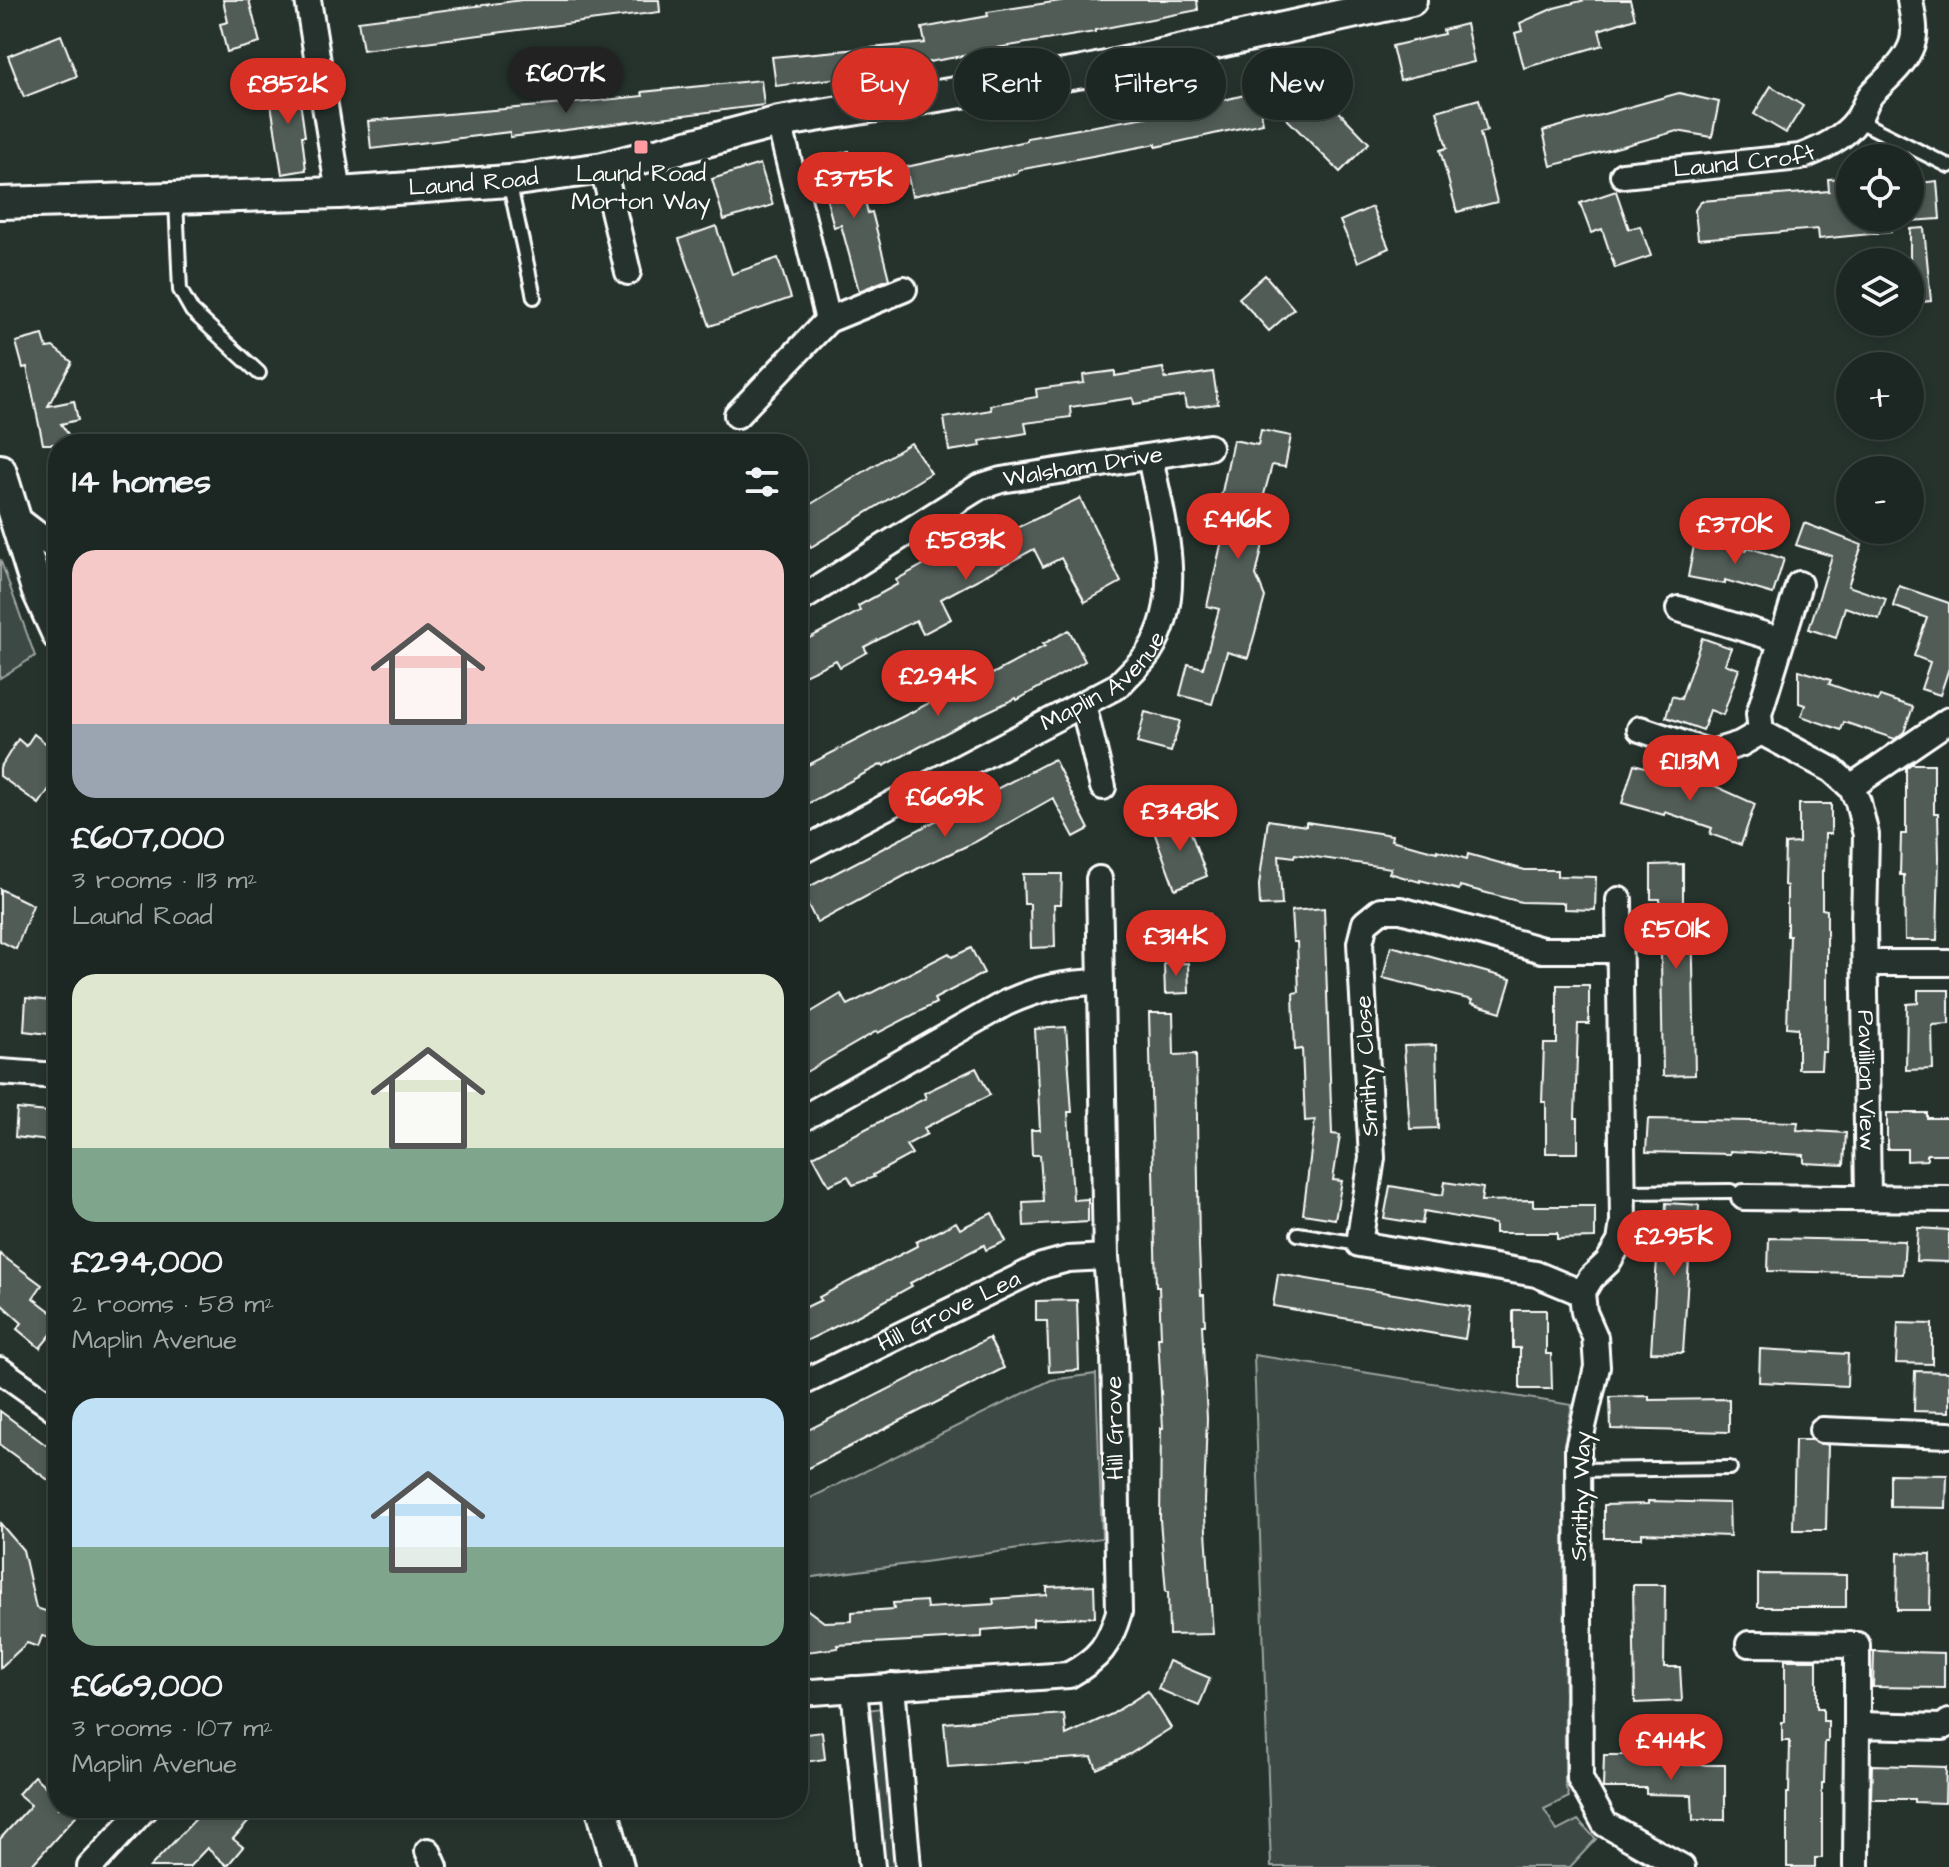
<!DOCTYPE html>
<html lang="en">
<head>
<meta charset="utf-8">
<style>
	:root { --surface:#1c2622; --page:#252e2a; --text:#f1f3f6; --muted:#a0a5a5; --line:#3a4340; --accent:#d93025 }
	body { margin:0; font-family:"Architects Daughter",sans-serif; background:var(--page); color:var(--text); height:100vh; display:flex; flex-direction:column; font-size:30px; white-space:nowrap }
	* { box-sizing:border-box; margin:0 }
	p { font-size:26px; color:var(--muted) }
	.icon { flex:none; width:44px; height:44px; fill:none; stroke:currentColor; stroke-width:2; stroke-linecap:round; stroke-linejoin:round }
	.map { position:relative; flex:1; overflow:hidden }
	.side { position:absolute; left:48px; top:434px; width:760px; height:1384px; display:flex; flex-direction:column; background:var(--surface); border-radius:32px; box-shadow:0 4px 12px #0003,0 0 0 2px var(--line) }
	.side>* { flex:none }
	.banner { position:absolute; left:832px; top:48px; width:760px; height:72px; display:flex; gap:16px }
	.tools { position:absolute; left:1836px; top:144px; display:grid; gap:16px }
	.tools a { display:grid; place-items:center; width:88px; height:88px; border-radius:50%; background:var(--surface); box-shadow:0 4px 12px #0003,0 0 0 2px var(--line); font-size:40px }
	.price { position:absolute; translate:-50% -68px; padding:0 18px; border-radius:28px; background:var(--accent); color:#fff; font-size:26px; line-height:52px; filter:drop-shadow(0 2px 4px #0008) }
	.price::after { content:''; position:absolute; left:50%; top:48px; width:24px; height:18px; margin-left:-12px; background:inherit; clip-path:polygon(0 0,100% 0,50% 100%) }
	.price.on { background:#222; color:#fff }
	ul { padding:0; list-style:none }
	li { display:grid; align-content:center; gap:16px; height:424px; padding:0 24px }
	li span { display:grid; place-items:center; height:248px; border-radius:24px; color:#555 }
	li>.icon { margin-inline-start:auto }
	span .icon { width:144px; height:144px; fill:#fffc; stroke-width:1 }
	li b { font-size:34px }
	h2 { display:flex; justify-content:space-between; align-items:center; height:96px; padding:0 24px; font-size:34px }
	.chip { padding:0 28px; border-radius:36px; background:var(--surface); box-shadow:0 4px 12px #0003,0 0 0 2px var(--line); font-size:28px; line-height:72px }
	.chip.on { background:var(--accent); color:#fff }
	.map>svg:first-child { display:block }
	.green { fill:#3e4944; stroke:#9ea4a2; stroke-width:2 }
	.building { fill:#515c57; stroke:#fff; stroke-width:2 }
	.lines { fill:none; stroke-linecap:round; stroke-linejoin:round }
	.service-casing { stroke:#fff; stroke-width:18 }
	.minor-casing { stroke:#fff; stroke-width:30 }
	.tertiary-casing { stroke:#fff; stroke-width:36 }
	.service { stroke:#26332d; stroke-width:12 }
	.minor { stroke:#26332d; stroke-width:24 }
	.tertiary { stroke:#26332d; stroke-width:30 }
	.poi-dot { fill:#ff9aa2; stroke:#26332d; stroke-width:3 }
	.labels { text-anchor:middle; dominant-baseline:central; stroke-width:7; stroke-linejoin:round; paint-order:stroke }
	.street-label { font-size:24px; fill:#fff; stroke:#26332d }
	.poi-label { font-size:24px; fill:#fff; stroke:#26332d }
</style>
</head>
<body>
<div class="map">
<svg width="1949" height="1867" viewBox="0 0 1949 1867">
	<rect width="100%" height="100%" fill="#26332d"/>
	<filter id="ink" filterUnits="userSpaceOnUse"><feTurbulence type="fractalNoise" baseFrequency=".0125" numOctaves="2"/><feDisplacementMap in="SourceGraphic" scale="16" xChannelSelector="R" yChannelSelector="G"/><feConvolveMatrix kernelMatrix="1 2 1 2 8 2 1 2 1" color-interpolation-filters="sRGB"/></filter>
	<g filter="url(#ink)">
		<g class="green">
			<polygon points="0,559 35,656 0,678"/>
			<polygon points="1254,1355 1572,1405 1564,1444 1565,1784 1569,1797 1544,1809 1557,1831 1578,1820 1596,1839 1570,1867 1271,1867"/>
			<polygon points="1096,1374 1102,1538 798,1579 798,1504 1051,1380"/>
			<polygon points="882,1708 898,1867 882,1867 867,1710"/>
		</g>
		<g class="building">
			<polygon points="223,0 249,0 260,43 227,52 220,24 228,22"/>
			<polygon points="522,0 659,0 660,12 363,50 358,21"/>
			<polygon points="1067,0 1197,0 1198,10 1095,30 1095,32 978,51 979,53 895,68 895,71 776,86 772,57 925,43 922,28 988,16 987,12"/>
			<polygon points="1585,0 1630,0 1635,18 1599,30 1603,45 1524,68 1515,33 1522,31 1520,23 1554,8"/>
			<polygon points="1466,24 1474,62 1400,80 1392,46 1444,34 1443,30"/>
			<polygon points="61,35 77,76 24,97 8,56"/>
			<polygon points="297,80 305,136 302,136 306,170 282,174 268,85"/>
			<polygon points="761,80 764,105 510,137 510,132 371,149 368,121 586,102 643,96 642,92"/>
			<polygon points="1771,86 1803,106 1786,133 1754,114"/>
			<polygon points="1257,92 1263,123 1156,147 1156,144 1018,170 1018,173 912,196 906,167 1027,141 1027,138 1174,112"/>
			<polygon points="1679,93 1719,102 1712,137 1677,131 1551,166 1543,131"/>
			<polygon points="1324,96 1369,143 1340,172 1285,117 1302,101 1310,109"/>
			<polygon points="1479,99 1487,131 1480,133 1497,202 1457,212 1440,150 1447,148 1437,111"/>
			<polygon points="849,151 852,162 855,161 868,213 872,212 889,279 859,291 841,225 834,227 819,170 828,168 826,157"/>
			<polygon points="760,164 773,205 724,220 712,179"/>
			<polygon points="1850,178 1850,218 1890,218 1891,232 1819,239 1818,229 1698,239 1695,210 1701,201 1829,191 1828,179"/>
			<polygon points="1937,181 1940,219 1910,221 1910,184"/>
			<polygon points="1616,191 1629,229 1640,226 1651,256 1615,268 1602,229 1591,233 1580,203"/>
			<polygon points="1372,207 1389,248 1358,262 1340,221"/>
			<polygon points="716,226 732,274 778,258 791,298 710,326 679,239"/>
			<polygon points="1924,228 1931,301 1910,303 1910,229"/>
			<polygon points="1265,275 1294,309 1269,331 1239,298"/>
			<polygon points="43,335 47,348 53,347 72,362 48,406 74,401 78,420 61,424 75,444 43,444 27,367 23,368 16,342"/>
			<polygon points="1163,368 1165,379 1213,372 1218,404 1186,408 1184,396 1134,404 1133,398 1070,407 1071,417 1025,423 1027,433 980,441 981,446 949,451 944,418 991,410 990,405 1037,397 1036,389 1084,383 1083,375 1115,371 1115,376"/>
			<polygon points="1261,430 1291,436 1285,467 1272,465 1255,528 1266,531 1256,575 1265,597 1248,658 1227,652 1212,704 1180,695 1188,664 1203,668 1219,609 1207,606 1228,514 1218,511 1233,440 1258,445"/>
			<polygon points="911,443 931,473 811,547 798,526 798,512"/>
			<polygon points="1080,498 1121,582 1085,602 1061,558 1043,567 1034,549 941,599 951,619 923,634 916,620 864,647 867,652 840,667 836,660 798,678 798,644 860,611 858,606 898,584 896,580 1002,521 1008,532"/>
			<polygon points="1804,523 1862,545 1848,586 1886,599 1879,619 1845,607 1836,638 1809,629 1832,556 1796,545"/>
			<polygon points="1695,540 1747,550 1747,547 1784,559 1773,594 1725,580 1725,584 1688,577"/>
			<polygon points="1899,586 1949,603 1949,668 1940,695 1921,689 1930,662 1914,656 1927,618 1893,606"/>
			<polygon points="1069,630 1085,661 1017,700 1016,698 972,719 884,766 882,764 798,809 798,770 982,676 983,679 1045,646 1043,644"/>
			<polygon points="1702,638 1731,648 1725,664 1739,669 1723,715 1710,710 1703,730 1666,717 1672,696 1681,699"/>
			<polygon points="1799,670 1831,680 1829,684 1878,701 1880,696 1913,707 1904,732 1895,739 1844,722 1841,730 1801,716 1805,705 1799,703"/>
			<polygon points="1145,712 1180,721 1171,752 1137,743"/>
			<polygon points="34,734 58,753 58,776 39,804 0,776 0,768 18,739 26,746"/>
			<polygon points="1054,759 1089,829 1074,837 1053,798 975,842 919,868 817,923 801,891"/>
			<polygon points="1634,764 1656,770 1654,773 1699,787 1702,780 1755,804 1741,845 1710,834 1712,828 1665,812 1664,815 1622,803"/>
			<polygon points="1911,764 1934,764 1934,813 1938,813 1939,857 1937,940 1905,940 1904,875 1900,875 1901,834 1906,834 1906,768"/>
			<polygon points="1799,804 1831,804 1831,834 1825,834 1824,871 1822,871 1822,909 1827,910 1827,1003 1826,1052 1822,1052 1821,1069 1798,1069 1798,1028 1787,1027 1790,936 1787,936 1787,886 1784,885 1785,844 1799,843"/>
			<polygon points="1185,817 1207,876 1175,889 1153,829"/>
			<polygon points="1268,820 1306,826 1306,822 1392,835 1391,840 1437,852 1437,850 1467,859 1468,854 1525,870 1557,870 1557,876 1596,877 1595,910 1564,909 1564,903 1521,902 1460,886 1459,890 1420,880 1420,882 1389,873 1391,868 1295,854 1294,857 1279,855 1282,905 1260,906 1259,885"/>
			<polygon points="1683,864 1683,908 1692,907 1695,1075 1663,1076 1660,899 1651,899 1651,865"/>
			<polygon points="1023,874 1062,874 1061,904 1054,904 1055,947 1031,948 1030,904 1024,904"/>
			<polygon points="0,889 33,905 16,949 0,941"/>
			<polygon points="1324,908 1332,1134 1340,1135 1333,1180 1342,1181 1335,1219 1303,1214 1315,1120 1305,1121 1302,1049 1295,1050 1293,993 1299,992 1297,942 1293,942 1291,911"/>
			<polygon points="1210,914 1211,944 1174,945 1173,915"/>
			<polygon points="1391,946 1511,979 1501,1012 1471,1003 1472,1000 1383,978"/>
			<polygon points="971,948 984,973 934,999 936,1003 878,1033 877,1031 806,1072 798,1058 798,1020 841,994 848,1005 949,953 952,957"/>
			<polygon points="1188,963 1189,993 1165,994 1164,964"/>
			<polygon points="1557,985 1589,985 1589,1024 1578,1024 1575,1118 1578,1118 1578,1153 1546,1153 1546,1102 1542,1102 1544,1044 1557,1044"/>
			<polygon points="1918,990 1949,990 1949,1024 1932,1025 1933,1069 1906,1070 1907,1004 1918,1003"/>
			<polygon points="26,998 58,1002 57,1035 24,1031"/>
			<polygon points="1149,1013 1173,1013 1174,1055 1196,1054 1199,1247 1201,1295 1204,1295 1205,1325 1202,1325 1207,1418 1204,1502 1213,1634 1169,1635 1168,1592 1166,1592 1160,1520 1161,1428 1163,1428 1158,1337 1161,1337 1159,1287 1156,1287"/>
			<polygon points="1066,1027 1072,1112 1068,1112 1073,1200 1088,1199 1088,1222 1024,1226 1023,1202 1043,1201 1040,1155 1032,1155 1031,1130 1040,1130 1035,1029"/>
			<polygon points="1436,1045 1438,1128 1410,1129 1404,1046"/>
			<polygon points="976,1068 990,1095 924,1128 927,1134 906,1145 912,1154 873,1175 874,1177 853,1185 848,1176 829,1185 813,1156 926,1098 924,1093"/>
			<polygon points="17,1109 58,1113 58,1142 15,1137"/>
			<polygon points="1887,1113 1927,1113 1927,1118 1949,1118 1949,1154 1927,1154 1927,1160 1907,1161 1907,1149 1887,1149"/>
			<polygon points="1648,1119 1798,1122 1797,1130 1846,1133 1844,1165 1804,1163 1804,1155 1730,1151 1730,1154 1646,1152"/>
			<polygon points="1445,1182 1483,1188 1481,1201 1533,1200 1533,1206 1595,1206 1595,1238 1557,1239 1557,1233 1495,1233 1495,1224 1424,1211 1422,1224 1384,1218 1390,1186 1443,1195"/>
			<polygon points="1666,1203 1699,1205 1697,1245 1690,1245 1683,1353 1651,1352 1657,1259 1663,1259"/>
			<polygon points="992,1213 1006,1241 986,1250 984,1245 910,1283 912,1286 859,1315 798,1345 798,1311 821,1300 819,1297 917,1246 916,1242 956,1222 960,1229"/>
			<polygon points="1918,1228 1949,1230 1949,1262 1916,1261"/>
			<polygon points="1769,1238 1905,1241 1903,1274 1768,1271"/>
			<polygon points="0,1254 42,1285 33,1298 58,1317 58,1326 40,1348 17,1329 22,1323 0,1303"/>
			<polygon points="1278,1274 1470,1307 1465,1339 1273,1306"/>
			<polygon points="1077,1300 1079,1370 1049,1372 1047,1321 1036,1321 1036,1301"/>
			<polygon points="1513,1310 1546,1310 1546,1354 1551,1354 1552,1389 1520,1389 1520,1348 1513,1348"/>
			<polygon points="1898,1323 1932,1324 1932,1364 1896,1363"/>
			<polygon points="989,1338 1004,1368 798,1473 798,1435"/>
			<polygon points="1760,1349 1848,1354 1847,1386 1759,1382"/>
			<polygon points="1915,1371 1949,1372 1949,1412 1914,1411"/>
			<polygon points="1649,1396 1649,1400 1729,1399 1729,1432 1611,1429 1610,1397"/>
			<polygon points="0,1411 58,1454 58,1487 0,1445"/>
			<polygon points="1795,1440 1811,1440 1828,1445 1826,1530 1793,1530"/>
			<polygon points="1890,1474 1947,1475 1946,1508 1890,1507"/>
			<polygon points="1648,1501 1729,1503 1730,1536 1642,1533 1642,1538 1604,1538 1604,1505 1648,1504"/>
			<polygon points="0,1523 23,1550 36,1608 58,1615 58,1640 42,1636 38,1647 27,1643 0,1668"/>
			<polygon points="1898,1553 1931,1554 1930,1610 1897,1610"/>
			<polygon points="1758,1574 1846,1575 1846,1607 1758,1607"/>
			<polygon points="1094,1585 1095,1617 1033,1619 1033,1626 982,1630 982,1637 837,1645 838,1648 806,1652 801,1605 824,1622 852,1621 852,1612 894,1609 893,1603 926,1601 927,1608 994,1604 993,1599 1047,1595 1047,1587"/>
			<polygon points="1633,1585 1665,1585 1664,1667 1680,1667 1682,1701 1635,1703"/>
			<polygon points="1874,1651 1944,1653 1944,1688 1873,1687"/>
			<polygon points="1785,1660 1817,1660 1817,1708 1823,1708 1823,1721 1828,1721 1828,1742 1825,1742 1824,1783 1822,1783 1822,1858 1815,1858 1815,1867 1787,1867 1787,1793 1789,1793 1790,1741 1782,1741 1782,1722 1785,1722"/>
			<polygon points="1169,1661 1210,1678 1199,1706 1158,1689"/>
			<polygon points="1148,1691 1171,1728 1130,1754 1097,1769 1092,1757 948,1767 944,1723 1064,1714 1066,1735 1112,1714"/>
			<polygon points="822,1732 825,1759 798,1763 798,1735"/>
			<polygon points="1604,1755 1642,1755 1642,1761 1684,1762 1684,1765 1725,1765 1725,1820 1693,1820 1692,1795 1646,1794 1646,1788 1603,1788"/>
			<polygon points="1872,1765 1946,1767 1945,1803 1914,1802 1914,1799 1871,1799"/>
			<polygon points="34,1776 58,1798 58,1808 83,1808 30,1867 0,1867 0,1839 31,1805 18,1794"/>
			<polygon points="206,1808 261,1808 233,1839 243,1847 227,1866 207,1848 189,1867 150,1867"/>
		</g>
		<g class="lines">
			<defs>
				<g id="service">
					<polyline points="1857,120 1949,166"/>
					<polyline points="509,181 534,297"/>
					<polyline points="176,200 180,290 192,311 259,373"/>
					<polyline points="1623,1192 1731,1191"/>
					<polyline points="1298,1234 1359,1244"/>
					<polyline points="1578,1470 1730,1468"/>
				</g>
				<g id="minor">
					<polyline points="308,0 339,193"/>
					<polyline points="779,122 828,320"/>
					<polyline points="603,168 628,272"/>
					<path id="s1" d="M 1623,175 L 1800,157 C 1820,150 1845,137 1857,120 C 1864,111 1865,100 1873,92 C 1887,78 1905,64 1912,44 C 1917,30 1912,14 1910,0"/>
					<polyline points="737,415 828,320 904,289"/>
					<polyline points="12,515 58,550"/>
					<path id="s2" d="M 1799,584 L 1759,714 L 1761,732 L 1832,770 L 1851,787 L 1858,802 L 1866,835 L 1864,922 L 1868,1198"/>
					<path id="s3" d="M 798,601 L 979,487 L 1001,480 L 1209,447"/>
					<polyline points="1679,609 1781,640"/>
					<polyline points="1083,704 1103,787"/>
					<polyline points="1640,729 1711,753 1740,744 1761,732"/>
					<polyline points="1851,787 1949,720"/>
					<path id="s4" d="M 798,853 L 1119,685 C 1128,674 1141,664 1149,652 C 1187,593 1162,520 1150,457"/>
					<polyline points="1619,900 1623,1222 1620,1242 1608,1262 1591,1278 1582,1293 1584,1312 1595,1337 1597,1367 1578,1448 1580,1779 1605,1824 1682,1867"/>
					<polyline points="1867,963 1949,963"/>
					<polyline points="0,1072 58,1076"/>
					<path d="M 798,1121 L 1006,1003 C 1039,988 1064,983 1100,982"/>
					<polyline points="1744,1197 1949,1199"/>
					<polyline points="1582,1293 1536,1274 1359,1244 1372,1158 1360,943 1365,923 1381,910 1401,910 1542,950 1619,950"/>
					<polyline points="0,1370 58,1411"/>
					<path id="s5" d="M 798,1385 L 1042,1266 L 1068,1259 L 1106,1257"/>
					<polyline points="1822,1430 1949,1435"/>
					<polyline points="1749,1644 1857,1645 1857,1725"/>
					<polyline points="892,1686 908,1867"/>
					<polyline points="854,1689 872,1867"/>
					<path d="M 798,1693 L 1069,1675 C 1100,1658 1109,1645 1119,1612 L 1114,1352 L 1106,1257 L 1099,879"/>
					<polyline points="428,1851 435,1867"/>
					<polyline points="90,1867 145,1808"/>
					<polyline points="1856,1867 1857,1725 1943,1727 1949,1722"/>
				</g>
				<g id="tertiary">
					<path id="s6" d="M 0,203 L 339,193 L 509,181 L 603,168 L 779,122 L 1083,72 L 1411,0"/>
					<polyline points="0,470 37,589 58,635"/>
					<polyline points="602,1808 618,1867"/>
				</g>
			</defs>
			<use href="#service" class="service-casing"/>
			<use href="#minor" class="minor-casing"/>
			<use href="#tertiary" class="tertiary-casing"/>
			<use href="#service" class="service"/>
			<use href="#minor" class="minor"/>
			<use href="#tertiary" class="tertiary"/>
		</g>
	</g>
	<rect class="poi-dot" x="633" y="139" width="16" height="16" rx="4"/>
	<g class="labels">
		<g class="street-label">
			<text stroke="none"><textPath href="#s1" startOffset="122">Laund Croft</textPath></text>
			<text stroke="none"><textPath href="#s6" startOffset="474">Laund Road</textPath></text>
			<text stroke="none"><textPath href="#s3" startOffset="320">Walsham Drive</textPath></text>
			<text stroke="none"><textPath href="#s4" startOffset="352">Maplin Avenue</textPath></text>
			<text transform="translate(1367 1066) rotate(-93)">Smithy Close</text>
			<text stroke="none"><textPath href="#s2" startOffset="556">Pavillion View</textPath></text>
			<text stroke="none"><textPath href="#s5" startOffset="168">Hill Grove Lea</textPath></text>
			<text transform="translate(1115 1428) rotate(-91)">Hill Grove</text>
			<text transform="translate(1581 1496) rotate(-88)">Smithy Way</text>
		</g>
		<g class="poi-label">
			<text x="641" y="174">Laund Road<tspan x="641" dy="28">Morton Way</tspan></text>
		</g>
	</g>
</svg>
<div class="tools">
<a><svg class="icon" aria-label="locate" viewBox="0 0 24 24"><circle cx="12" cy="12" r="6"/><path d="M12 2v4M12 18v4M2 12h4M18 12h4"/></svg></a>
<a><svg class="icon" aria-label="layers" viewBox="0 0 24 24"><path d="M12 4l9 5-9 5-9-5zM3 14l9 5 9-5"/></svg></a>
<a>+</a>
<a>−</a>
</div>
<b class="price on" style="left:566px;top:115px">£607K</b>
<b class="price" style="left:288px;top:126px">£852K</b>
<b class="price" style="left:854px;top:220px">£375K</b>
<b class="price" style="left:1238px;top:561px">£416K</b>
<b class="price" style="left:1735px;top:566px">£370K</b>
<b class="price" style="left:966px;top:582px">£583K</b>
<b class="price" style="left:938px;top:718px">£294K</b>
<b class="price" style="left:1690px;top:803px">£1.13M</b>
<b class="price" style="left:945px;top:839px">£669K</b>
<b class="price" style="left:1180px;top:853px">£348K</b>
<b class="price" style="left:1676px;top:971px">£501K</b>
<b class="price" style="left:1176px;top:978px">£314K</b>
<b class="price" style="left:1674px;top:1278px">£295K</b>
<b class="price" style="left:1671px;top:1782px">£414K</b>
<div class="banner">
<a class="chip on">Buy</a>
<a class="chip">Rent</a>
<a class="chip">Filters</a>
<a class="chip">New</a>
</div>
<section class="side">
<h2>14 homes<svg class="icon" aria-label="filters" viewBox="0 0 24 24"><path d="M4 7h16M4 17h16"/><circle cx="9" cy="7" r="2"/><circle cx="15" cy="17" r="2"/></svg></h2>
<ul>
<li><span style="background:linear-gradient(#f6c9c9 70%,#9aa5b1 0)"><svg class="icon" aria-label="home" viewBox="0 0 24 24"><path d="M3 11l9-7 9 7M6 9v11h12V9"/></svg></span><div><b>£607,000</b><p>3 rooms · 113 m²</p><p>Laund Road</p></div></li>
<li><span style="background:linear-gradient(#dfe7d0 70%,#7fa58c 0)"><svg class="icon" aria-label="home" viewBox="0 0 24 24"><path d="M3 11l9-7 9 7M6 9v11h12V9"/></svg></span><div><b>£294,000</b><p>2 rooms · 58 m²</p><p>Maplin Avenue</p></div></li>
<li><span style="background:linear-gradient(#bfe0f5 60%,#7fa58c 0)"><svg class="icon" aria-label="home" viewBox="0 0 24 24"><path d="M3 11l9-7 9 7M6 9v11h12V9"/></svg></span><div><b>£669,000</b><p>3 rooms · 107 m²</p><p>Maplin Avenue</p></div></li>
</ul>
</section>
</div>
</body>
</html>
